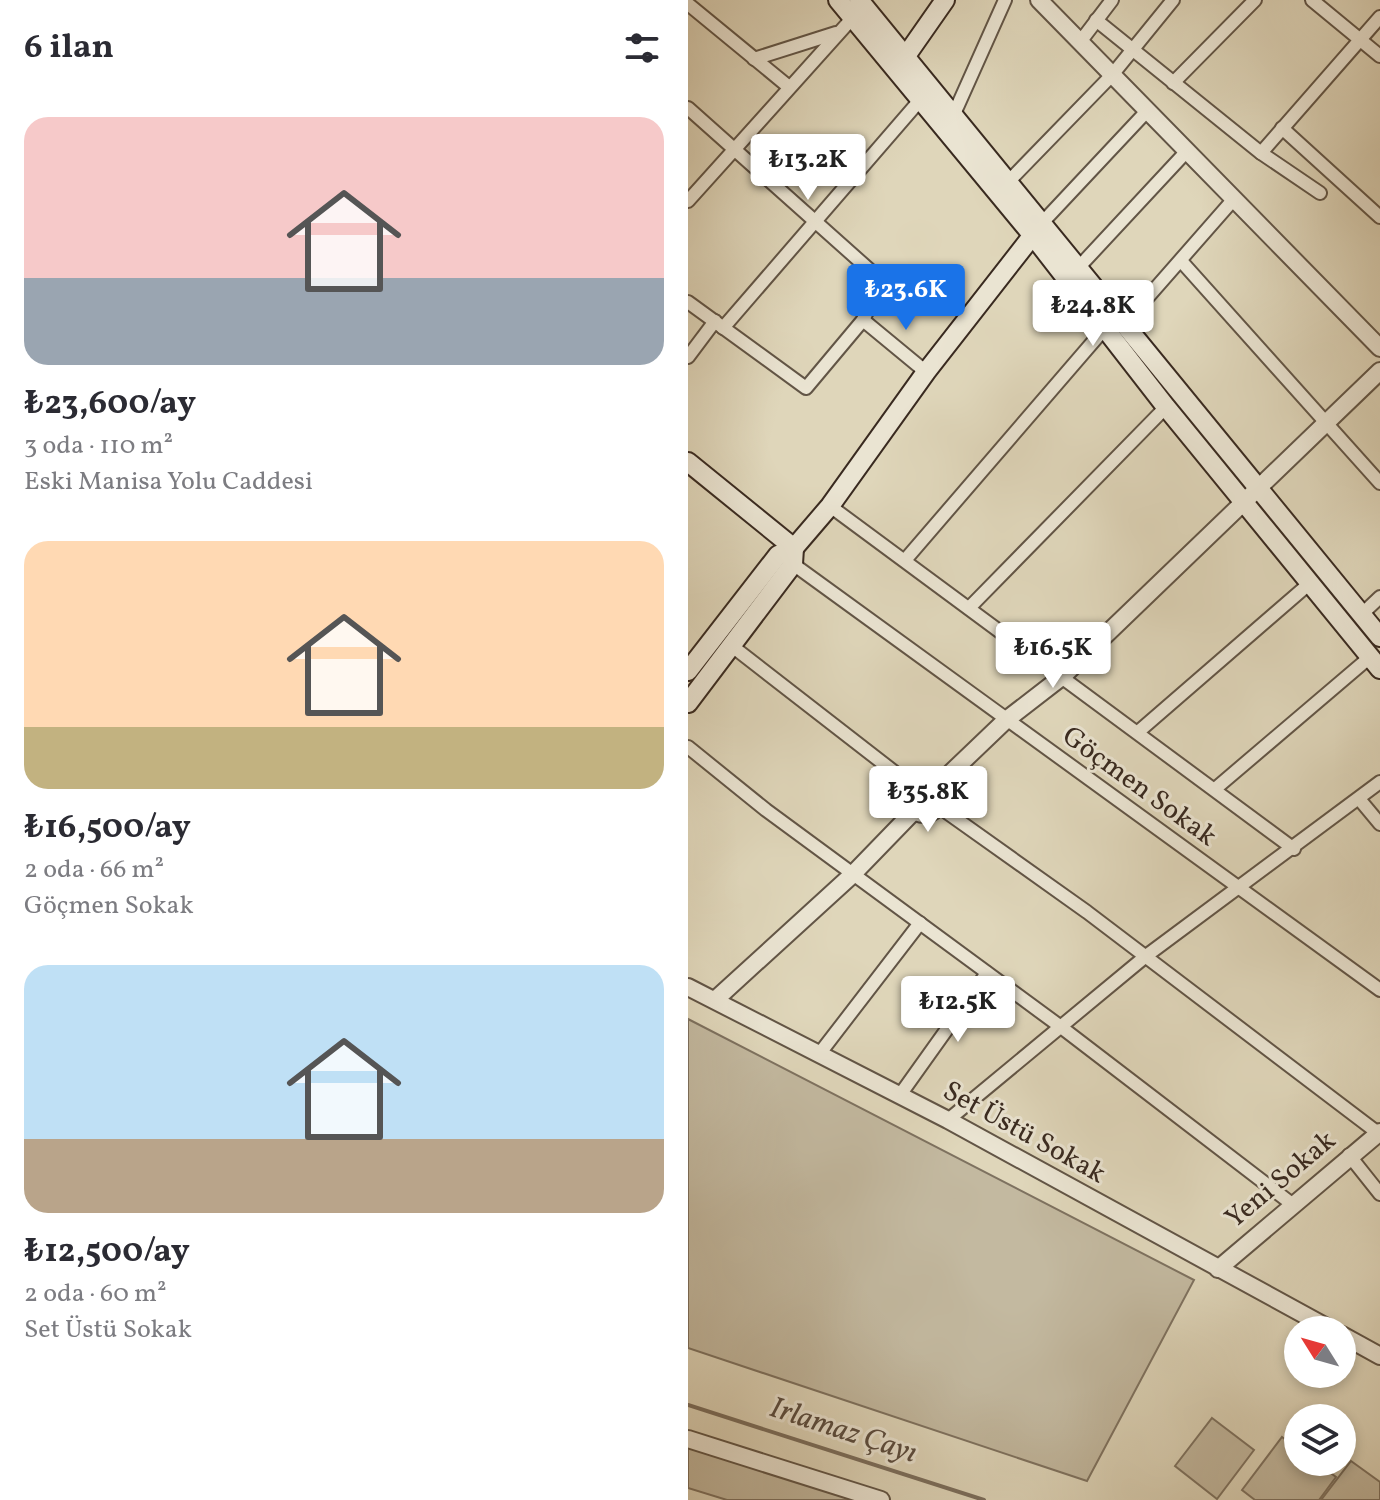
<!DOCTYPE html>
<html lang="tr">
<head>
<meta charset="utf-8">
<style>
	:root { --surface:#fff; --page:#f7f7f7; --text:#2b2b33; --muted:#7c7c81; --accent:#1a73e8 }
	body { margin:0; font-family:Vollkorn,serif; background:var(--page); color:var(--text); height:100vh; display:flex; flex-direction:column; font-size:30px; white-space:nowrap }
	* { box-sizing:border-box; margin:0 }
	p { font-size:26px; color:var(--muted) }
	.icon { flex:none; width:44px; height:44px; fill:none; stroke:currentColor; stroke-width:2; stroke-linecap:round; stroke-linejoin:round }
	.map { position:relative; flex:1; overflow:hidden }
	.panel { display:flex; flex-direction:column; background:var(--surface); width:688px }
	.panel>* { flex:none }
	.needle { width:52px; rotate:307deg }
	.fabs { position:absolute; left:596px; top:1316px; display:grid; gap:16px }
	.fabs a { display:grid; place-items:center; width:72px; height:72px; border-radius:50%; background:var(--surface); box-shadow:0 4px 12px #0003; font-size:40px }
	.price { position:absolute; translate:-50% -68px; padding:0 18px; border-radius:8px; background:#fff; color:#222; font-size:26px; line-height:52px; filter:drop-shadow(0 2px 4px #0008) }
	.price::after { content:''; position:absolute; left:50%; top:48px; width:24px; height:18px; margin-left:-12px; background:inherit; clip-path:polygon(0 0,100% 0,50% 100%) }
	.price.on { background:var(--accent); color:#fff }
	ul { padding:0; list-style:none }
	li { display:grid; align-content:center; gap:16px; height:424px; padding:0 24px }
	li span { display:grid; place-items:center; height:248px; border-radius:24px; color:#555 }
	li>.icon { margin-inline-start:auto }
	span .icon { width:144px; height:144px; fill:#fffc; stroke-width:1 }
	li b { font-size:34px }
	h2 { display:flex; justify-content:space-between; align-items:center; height:96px; padding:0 24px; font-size:34px }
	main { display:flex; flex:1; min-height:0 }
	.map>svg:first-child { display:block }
	.green { fill:#c3b9a0; stroke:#7e7260; stroke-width:2 }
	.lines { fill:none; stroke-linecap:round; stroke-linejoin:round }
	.stream { stroke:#7b6e5d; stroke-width:4 }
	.minor-casing { stroke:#625546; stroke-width:16 }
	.tertiary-casing { stroke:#625546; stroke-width:20 }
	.secondary-casing { stroke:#392a20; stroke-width:22 }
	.minor { stroke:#eae4d2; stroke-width:12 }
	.tertiary { stroke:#eae4d2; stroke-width:16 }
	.secondary { stroke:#eae4d2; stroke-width:18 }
	.labels { text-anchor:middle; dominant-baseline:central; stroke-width:6; stroke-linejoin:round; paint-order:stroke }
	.street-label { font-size:28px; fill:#392a20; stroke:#eae4d2 }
	.water-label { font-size:30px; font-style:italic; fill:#5a4c3f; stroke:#eae4d2 }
</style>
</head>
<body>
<main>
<section class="panel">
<h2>6 ilan<svg class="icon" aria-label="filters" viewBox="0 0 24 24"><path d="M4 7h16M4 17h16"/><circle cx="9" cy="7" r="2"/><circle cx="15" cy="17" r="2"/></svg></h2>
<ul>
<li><span style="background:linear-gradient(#f6c9c9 65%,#9aa5b1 0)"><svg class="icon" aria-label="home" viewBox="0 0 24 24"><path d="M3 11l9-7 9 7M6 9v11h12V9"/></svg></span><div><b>₺23,600/ay</b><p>3 oda · 110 m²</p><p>Eski Manisa Yolu Caddesi</p></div></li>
<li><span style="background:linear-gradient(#ffd9b3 75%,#c2b280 0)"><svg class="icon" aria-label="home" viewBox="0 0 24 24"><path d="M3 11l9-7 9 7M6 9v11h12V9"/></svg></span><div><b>₺16,500/ay</b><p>2 oda · 66 m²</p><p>Göçmen Sokak</p></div></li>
<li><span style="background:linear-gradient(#bfe0f5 70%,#b9a48a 0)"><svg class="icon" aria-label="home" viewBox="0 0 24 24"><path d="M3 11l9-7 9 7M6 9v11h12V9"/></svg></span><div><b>₺12,500/ay</b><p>2 oda · 60 m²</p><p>Set Üstü Sokak</p></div></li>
</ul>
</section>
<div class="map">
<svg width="692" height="1500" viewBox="0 0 692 1500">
	<rect width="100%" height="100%" fill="#dfd6ba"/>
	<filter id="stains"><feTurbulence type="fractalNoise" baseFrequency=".0025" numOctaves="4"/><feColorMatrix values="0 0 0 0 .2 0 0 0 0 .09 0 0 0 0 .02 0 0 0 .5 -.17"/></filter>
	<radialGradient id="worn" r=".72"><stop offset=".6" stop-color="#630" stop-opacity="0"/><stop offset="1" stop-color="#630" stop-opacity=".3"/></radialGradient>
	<g class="green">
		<polygon points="0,1019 506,1280 399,1481 0,1348"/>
		<polygon points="524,1418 566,1450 529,1499 487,1466"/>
		<polygon points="594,1437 610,1449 610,1462 628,1462 648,1477 631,1500 567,1500 554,1490"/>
		<polygon points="0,1447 166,1500 39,1500 0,1488"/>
		<polygon points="663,1461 692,1482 692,1500 633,1500"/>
	</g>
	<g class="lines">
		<polyline class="stream" points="0,1405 296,1500"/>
		<defs>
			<g id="minor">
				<polyline points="624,0 692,56"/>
				<polyline points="0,4 101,87"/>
				<polyline points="408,20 573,153"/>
				<polyline points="392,42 424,0"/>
				<polyline points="66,59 148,33"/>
				<polyline points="485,83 567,0"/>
				<polyline points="0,108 194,281 175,320 118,388 0,302"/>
				<polyline points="266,114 317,0"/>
				<polyline points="594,128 692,217"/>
				<polyline points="321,181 424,75 485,0"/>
				<polyline points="632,193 573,153 692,17"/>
				<polyline points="0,201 169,13"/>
				<polyline points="353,224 459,111"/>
				<polyline points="494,262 692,483"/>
				<polyline points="391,267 498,152"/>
				<polyline points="175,320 238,372"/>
				<polyline points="438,322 545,200"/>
				<polyline points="35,328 233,99"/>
				<polyline points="0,357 27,321"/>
				<polyline points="142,506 606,849"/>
				<polyline points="218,559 417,328"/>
				<polyline points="105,564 692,990"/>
				<polyline points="281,608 478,407"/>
				<polyline points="674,614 692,597"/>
				<polyline points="44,646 223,785"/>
				<polyline points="450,732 622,583"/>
				<polyline points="0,747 78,810 373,1027 604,1204"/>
				<polyline points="527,789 682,657"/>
				<polyline points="672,800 692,824"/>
				<polyline points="250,806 399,912 690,1133"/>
				<polyline points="132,1053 232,923"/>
				<polyline points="212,1095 299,973"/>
				<polyline points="260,1120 458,956 692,782"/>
				<polyline points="661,1155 692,1194"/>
			</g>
			<g id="tertiary">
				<polyline points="351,0 692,348"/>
				<circle cx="236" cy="797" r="17"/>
				<polyline points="249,786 318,720 375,676 692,371"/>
				<polyline points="0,987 260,1120 644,1330"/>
				<polyline points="27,1000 164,875 226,811"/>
				<polyline points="530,1269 692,1132"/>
				<polyline points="654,1335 692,1356"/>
				<polyline points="0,1439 193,1500"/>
			</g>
			<g id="secondary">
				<polyline points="150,0 346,237 478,407 692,669"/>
				<polyline points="171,0 692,637"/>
				<polyline points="213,63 257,0"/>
				<polyline points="0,462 106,548"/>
				<polyline points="0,671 90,555 106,548 142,506 238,372 352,226"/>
				<polyline points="0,703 105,564 106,548"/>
			</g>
		</defs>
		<use href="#minor" class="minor-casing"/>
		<use href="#tertiary" class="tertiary-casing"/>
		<use href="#secondary" class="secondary-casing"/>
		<use href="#minor" class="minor"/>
		<use href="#tertiary" class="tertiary"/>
		<use href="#secondary" class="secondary"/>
	</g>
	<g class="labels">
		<g class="street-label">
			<text transform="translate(451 787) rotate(36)">Göçmen Sokak</text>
			<text transform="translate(336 1133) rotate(29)">Set Üstü Sokak</text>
			<text transform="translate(593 1180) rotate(-40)">Yeni Sokak</text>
		</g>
		<g class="water-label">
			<text transform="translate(155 1431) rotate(18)">Irlamaz Çayı</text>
		</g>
	</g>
	<rect width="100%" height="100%" filter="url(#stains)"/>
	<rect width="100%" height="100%" fill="url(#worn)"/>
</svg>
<div class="fabs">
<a><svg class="needle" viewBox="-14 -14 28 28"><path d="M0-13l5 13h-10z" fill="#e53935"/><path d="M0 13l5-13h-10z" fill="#7c7c81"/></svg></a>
<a><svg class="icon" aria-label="layers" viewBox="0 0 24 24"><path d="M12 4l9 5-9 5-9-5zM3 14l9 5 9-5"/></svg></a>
</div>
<b class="price" style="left:120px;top:202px">₺13.2K</b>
<b class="price on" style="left:218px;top:332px">₺23.6K</b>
<b class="price" style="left:405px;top:348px">₺24.8K</b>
<b class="price" style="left:365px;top:690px">₺16.5K</b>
<b class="price" style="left:240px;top:834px">₺35.8K</b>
<b class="price" style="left:270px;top:1044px">₺12.5K</b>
</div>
</main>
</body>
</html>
